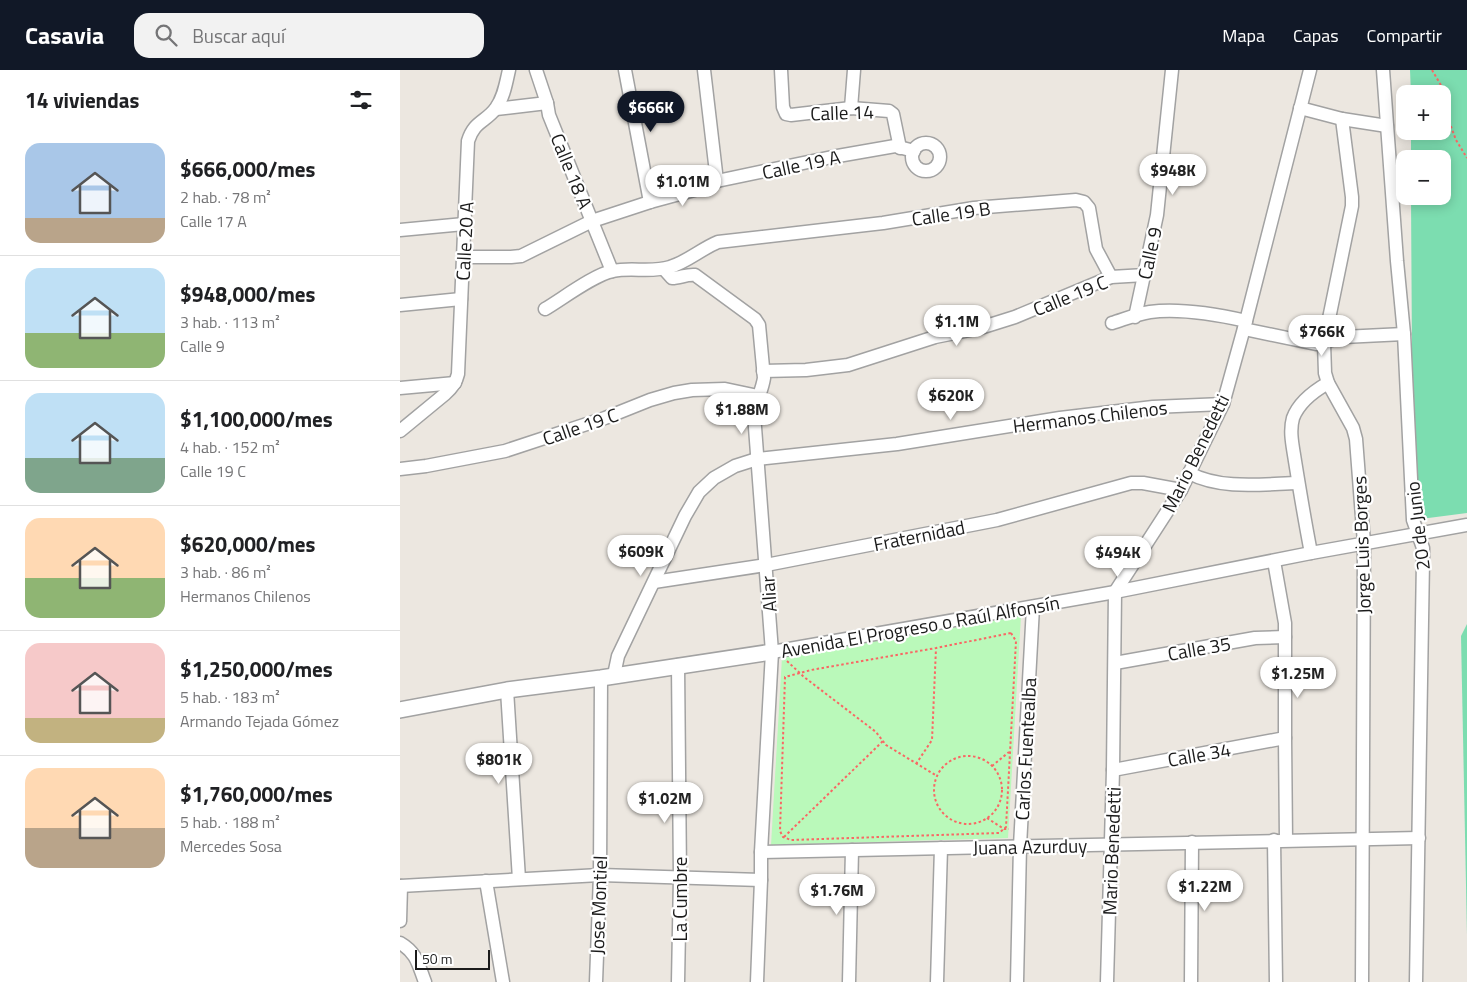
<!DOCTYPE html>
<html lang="es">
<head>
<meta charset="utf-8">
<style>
	:root { --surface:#fff; --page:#f2f2f2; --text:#202124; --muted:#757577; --line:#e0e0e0; --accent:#111827 }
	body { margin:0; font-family:"Titillium Web",sans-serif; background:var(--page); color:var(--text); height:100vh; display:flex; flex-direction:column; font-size:19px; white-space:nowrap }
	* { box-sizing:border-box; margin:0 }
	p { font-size:16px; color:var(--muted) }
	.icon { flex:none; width:28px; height:28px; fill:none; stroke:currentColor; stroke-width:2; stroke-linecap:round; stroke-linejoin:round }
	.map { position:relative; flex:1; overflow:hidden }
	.details { display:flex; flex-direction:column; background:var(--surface); width:400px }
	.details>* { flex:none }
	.fabs { position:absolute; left:996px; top:15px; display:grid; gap:10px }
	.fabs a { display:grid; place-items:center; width:55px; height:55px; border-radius:10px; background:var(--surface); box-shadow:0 2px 12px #0003; font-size:25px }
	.scale { position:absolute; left:15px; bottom:12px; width:75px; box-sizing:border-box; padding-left:5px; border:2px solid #1b1b1b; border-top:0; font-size:14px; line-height:18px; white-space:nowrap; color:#1b1b1b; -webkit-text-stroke:4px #fff; paint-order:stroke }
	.price { position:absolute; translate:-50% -42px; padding:0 11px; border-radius:18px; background:#fff; color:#222; font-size:16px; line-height:32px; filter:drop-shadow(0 1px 2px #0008) }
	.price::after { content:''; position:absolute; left:50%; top:30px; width:15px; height:11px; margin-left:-8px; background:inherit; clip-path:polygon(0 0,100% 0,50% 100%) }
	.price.current { background:var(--accent); color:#fff }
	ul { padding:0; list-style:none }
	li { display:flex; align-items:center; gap:15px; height:125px; padding:0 25px }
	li+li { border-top:1px solid var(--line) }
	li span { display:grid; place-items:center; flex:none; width:140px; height:100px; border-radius:15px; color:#555 }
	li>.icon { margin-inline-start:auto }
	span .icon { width:60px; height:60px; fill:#fffc; stroke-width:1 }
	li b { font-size:21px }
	h2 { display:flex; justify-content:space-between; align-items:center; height:60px; padding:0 25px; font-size:21px }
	header { display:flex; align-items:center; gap:30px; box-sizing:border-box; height:70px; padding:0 25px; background:var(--accent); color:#fff }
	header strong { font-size:24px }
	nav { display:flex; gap:28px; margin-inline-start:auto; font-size:18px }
	.search { width:350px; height:45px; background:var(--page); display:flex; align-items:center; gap:12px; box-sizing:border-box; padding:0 18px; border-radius:15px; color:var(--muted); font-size:19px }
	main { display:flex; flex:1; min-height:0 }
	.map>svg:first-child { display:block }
	.park { fill:#baf9ba }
	.pitch { fill:#7cddb0 }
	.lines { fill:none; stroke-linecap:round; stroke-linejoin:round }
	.minor-casing { stroke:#a2a2a2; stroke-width:15 }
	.tertiary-casing { stroke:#a2a2a2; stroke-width:18 }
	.path { stroke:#f96764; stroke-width:2; stroke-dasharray:2.5 2.5; stroke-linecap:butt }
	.minor { stroke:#fff; stroke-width:12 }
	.tertiary { stroke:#fff; stroke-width:15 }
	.labels { text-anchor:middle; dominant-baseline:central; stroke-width:4.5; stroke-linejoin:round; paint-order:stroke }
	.street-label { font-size:19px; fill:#1b1b1b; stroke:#fff }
</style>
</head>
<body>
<header>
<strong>Casavia</strong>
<div class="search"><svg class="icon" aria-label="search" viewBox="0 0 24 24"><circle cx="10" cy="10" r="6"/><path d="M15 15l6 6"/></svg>Buscar aquí</div>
<nav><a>Mapa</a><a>Capas</a><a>Compartir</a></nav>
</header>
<main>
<section class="details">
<h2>14 viviendas<svg class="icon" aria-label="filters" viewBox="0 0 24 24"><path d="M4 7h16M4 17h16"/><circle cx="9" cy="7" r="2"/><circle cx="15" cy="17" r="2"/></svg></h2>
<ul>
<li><span style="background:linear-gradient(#a9c7e8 75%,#b9a48a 0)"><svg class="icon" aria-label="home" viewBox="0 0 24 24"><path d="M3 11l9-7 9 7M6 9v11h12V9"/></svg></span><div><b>$666,000/mes</b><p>2 hab. · 78 m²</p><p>Calle 17 A</p></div></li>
<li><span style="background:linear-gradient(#bfe0f5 65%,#8fb573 0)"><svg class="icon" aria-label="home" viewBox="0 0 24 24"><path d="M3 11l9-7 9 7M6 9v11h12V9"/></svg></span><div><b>$948,000/mes</b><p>3 hab. · 113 m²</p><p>Calle 9</p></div></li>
<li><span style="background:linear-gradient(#bfe0f5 65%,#7fa58c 0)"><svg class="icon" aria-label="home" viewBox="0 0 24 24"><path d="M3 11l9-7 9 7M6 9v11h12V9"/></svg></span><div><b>$1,100,000/mes</b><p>4 hab. · 152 m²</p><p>Calle 19 C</p></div></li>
<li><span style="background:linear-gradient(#ffd9b3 60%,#8fb573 0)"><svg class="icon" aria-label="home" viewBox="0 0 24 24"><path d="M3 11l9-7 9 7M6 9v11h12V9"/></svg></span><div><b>$620,000/mes</b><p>3 hab. · 86 m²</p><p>Hermanos Chilenos</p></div></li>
<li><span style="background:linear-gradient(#f6c9c9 75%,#c2b280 0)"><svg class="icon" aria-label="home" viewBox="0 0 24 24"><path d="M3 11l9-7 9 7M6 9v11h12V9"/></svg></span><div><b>$1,250,000/mes</b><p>5 hab. · 183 m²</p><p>Armando Tejada Gómez</p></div></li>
<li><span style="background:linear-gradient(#ffd9b3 60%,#b9a48a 0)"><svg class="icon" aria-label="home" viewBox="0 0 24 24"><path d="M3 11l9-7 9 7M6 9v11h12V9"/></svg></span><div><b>$1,760,000/mes</b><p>5 hab. · 188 m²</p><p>Mercedes Sosa</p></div></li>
</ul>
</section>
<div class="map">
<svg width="1067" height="912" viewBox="0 0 1067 912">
	<rect width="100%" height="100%" fill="#ece7e0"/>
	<polygon class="park" points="621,546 608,768 371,775 382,587"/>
	<g class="pitch">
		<polygon points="1010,0 1067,0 1067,443 1013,450 1011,126 1042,126 1042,89 1011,89 1011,61 1042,61 1042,24 1011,24"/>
		<polygon points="1067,554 1067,865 1061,566"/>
	</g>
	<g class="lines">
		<defs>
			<g id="minor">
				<polyline points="136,0 147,33 149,45 212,201"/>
				<polyline points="225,0 250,132"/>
				<polyline points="304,0 317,111"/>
				<polyline points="381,0 383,37 386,44 391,45 451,38 489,41 493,44 500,78"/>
				<polyline points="983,0 997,191 1004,264 1013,450 1023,478 1023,490 1016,912"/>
				<polyline points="451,38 454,0"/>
				<polyline points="900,38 942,49 987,56"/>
				<polyline points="96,39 147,33"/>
				<polyline points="942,49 952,127 952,136 924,273 925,303 928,313 953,358 956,369 964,473 962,912"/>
				<circle cx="526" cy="87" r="14"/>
				<polyline points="0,160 64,154"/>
				<polyline points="63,187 111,187 121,186 192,151 250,132 298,119 317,111 432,87 495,76 514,81"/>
				<path d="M 264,199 L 272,208 C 280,208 287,204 295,205 L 355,249 L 359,255 L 364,308 C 362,321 356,331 354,344 L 372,582 L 361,782 L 361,810 L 357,912"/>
				<polyline points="0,235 61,229"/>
				<path d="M 145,239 C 162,229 195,204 213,201 C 231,197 252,203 270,197 C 287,192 301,179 318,172 L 483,153 L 574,138 L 676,130 L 684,132 L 689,138 L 696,179 L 711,207"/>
				<polyline points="735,247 757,145 772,0"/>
				<path d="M 712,253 C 725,249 737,244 750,242 C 781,238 815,244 846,251"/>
				<polyline points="844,259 916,274 943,267 1004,264"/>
				<polyline points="363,301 406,300 448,295 535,267 580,258 615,247 711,207 745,205"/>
				<polyline points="0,318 55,313"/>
				<path d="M 0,361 L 45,324 C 52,318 56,313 58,304 L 68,71 C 74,51 86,52 96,38 C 104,27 106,13 109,0"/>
				<polyline points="0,399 26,396 105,381 205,348 250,330 274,323 292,320 325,319 358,326"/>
				<path d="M 789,403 C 821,420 863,414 898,413"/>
				<path d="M 911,483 C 905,452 900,422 895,391 C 893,377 889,362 893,348 C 899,332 914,321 928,313"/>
				<polyline points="874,491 885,553 885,668 886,770"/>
				<polyline points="254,512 366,495 597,450 731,413 743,413 781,420"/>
				<polyline points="372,582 715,522 911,483 1067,455"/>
				<polyline points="715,593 855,568 885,567"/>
				<polyline points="278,595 280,807 278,912"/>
				<polyline points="214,605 218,586 285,446 299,422 314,408 335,396 357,389 497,374 660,348 753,337 823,334"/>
				<polyline points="107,620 119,809"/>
				<polyline points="713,700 885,668"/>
				<polyline points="874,770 876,912"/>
				<polyline points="361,782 1019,768"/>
				<polyline points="86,811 103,912"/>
				<polyline points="0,816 200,805 361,810"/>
				<polyline points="0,851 1,816"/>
				<path d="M 0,873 C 17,883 18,894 25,912"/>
				<polyline points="196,912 200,805 201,608"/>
				<polyline points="449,912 452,780"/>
				<polyline points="537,912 541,778"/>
				<polyline points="617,912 620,776 633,537"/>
				<polyline points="707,912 713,700 715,522 781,420 823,334 846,251 910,0"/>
				<polyline points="791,912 792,772"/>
			</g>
			<polyline id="tertiary" points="0,640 107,620 201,608 372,582"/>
		</defs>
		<use href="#minor" class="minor-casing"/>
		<use href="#tertiary" class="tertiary-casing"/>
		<g class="path">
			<polyline points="1032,0 1042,17 1047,31 1050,54 1056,70 1067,88"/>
			<polygon points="611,563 616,571 606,757 599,763 391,770 383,767 380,761 385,607 411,600 536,578"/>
			<polyline points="387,591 404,607 476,662 486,675 537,706"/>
			<circle cx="568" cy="720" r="34"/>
			<polyline points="516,694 532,670 536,578"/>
			<polyline points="592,696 609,682"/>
			<polyline points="587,748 604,759 609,759"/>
			<polyline points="384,767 483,671"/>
		</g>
		<use href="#minor" class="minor"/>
		<use href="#tertiary" class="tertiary"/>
	</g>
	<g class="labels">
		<g class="street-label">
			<text transform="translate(442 42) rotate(-2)">Calle 14</text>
			<text transform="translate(401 94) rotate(-12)">Calle 19 A</text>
			<text transform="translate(172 101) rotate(68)">Calle 18 A</text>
			<text transform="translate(551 143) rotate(-8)">Calle 19 B</text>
			<text transform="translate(64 171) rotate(-87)">Calle 20 A</text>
			<text transform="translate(749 183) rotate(-78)">Calle 9</text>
			<text transform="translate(670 225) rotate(-22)">Calle 19 C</text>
			<text transform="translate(690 346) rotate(-7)">Hermanos Chilenos</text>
			<text transform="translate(180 356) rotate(-19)">Calle 19 C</text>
			<text transform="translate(795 383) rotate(-64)">Mario Benedetti</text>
			<text transform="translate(1017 456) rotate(-97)">20 de Junio</text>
			<text transform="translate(519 465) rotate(-11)">Fraternidad</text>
			<text transform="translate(961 475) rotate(-92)">Jorge Luis Borges</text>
			<text transform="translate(368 524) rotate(-94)">Aliar</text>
			<text transform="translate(520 556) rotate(-10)">Avenida El Progreso o Raúl Alfonsín</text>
			<text transform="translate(799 578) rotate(-10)">Calle 35</text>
			<text transform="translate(625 679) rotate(-87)">Carlos Fuentealba</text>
			<text transform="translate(799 684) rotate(-10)">Calle 34</text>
			<text transform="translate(630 776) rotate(-1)">Juana Azurduy</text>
			<text transform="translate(711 781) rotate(-88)">Mario Benedetti</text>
			<text transform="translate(279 829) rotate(-90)">La Cumbre</text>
			<text transform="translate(198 835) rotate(-88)">Jose Montiel</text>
		</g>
	</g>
</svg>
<div class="fabs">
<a>+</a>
<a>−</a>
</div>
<div class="scale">50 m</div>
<b class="price current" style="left:251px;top:63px">$666K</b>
<b class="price" style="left:773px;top:126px">$948K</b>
<b class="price" style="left:283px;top:137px">$1.01M</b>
<b class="price" style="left:557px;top:277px">$1.1M</b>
<b class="price" style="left:922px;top:287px">$766K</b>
<b class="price" style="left:551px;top:351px">$620K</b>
<b class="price" style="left:342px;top:365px">$1.88M</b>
<b class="price" style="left:241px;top:507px">$609K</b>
<b class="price" style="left:718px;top:508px">$494K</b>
<b class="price" style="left:898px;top:629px">$1.25M</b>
<b class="price" style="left:99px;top:715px">$801K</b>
<b class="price" style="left:265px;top:754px">$1.02M</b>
<b class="price" style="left:805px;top:842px">$1.22M</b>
<b class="price" style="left:437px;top:846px">$1.76M</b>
</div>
</main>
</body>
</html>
